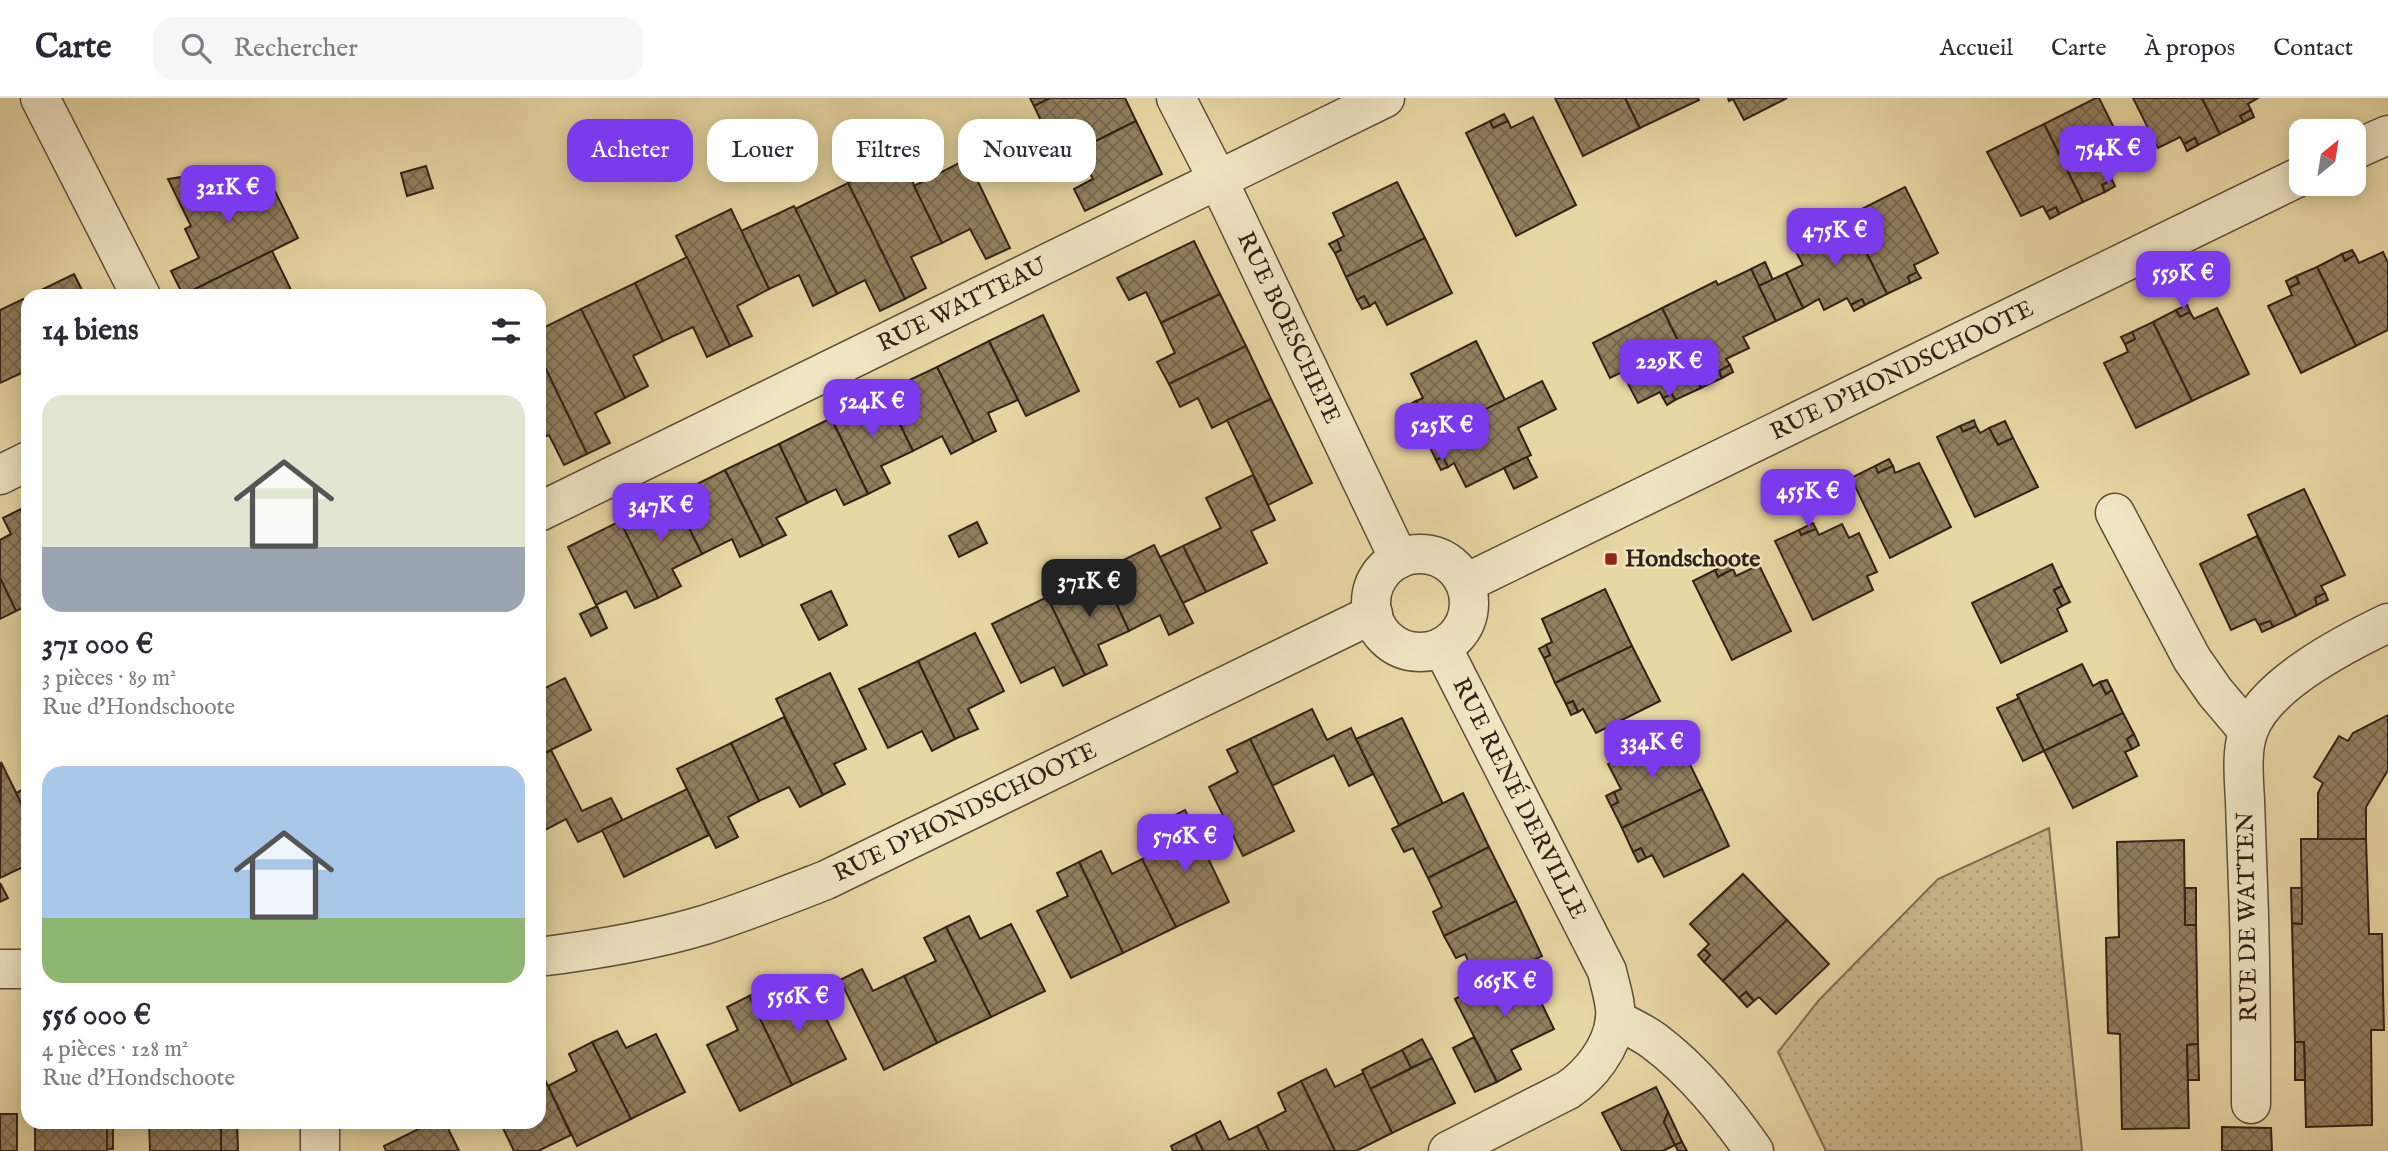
<!DOCTYPE html>
<html lang="fr">
<head>
<meta charset="utf-8">
<style>
	:root { --surface:#fff; --page:#f7f7f7; --text:#2b2b33; --muted:#7c7c81; --line:#e1e1e2; --accent:#7c3aed }
	body { margin:0; font-family:"IM FELL English",serif; background:var(--page); color:var(--text); height:100vh; display:flex; flex-direction:column; font-size:26px; white-space:nowrap }
	* { box-sizing:border-box; margin:0 }
	p { font-size:23px; color:var(--muted) }
	.icon { flex:none; width:38px; height:38px; fill:none; stroke:currentColor; stroke-width:2; stroke-linecap:round; stroke-linejoin:round }
	.map { position:relative; flex:1; overflow:hidden }
	.sheet { position:absolute; left:21px; top:191px; width:525px; height:840px; display:flex; flex-direction:column; background:var(--surface); border-radius:21px; box-shadow:0 4px 18px #0003 }
	.sheet>* { flex:none }
	.banner { position:absolute; left:567px; top:21px; width:665px; height:63px; display:flex; gap:14px }
	.needle { width:46px; rotate:30deg }
	.tools { position:absolute; left:2289px; top:21px; display:grid; gap:14px }
	.tools a { display:grid; place-items:center; width:77px; height:77px; border-radius:14px; background:var(--surface); box-shadow:0 4px 18px #0003; font-size:35px }
	.price { position:absolute; translate:-50% -60px; padding:0 16px; border-radius:14px; background:var(--accent); color:#fff; font-size:23px; line-height:46px; filter:drop-shadow(0 2px 4px #0008) }
	.price::after { content:''; position:absolute; left:50%; top:42px; width:21px; height:16px; margin-left:-10px; background:inherit; clip-path:polygon(0 0,100% 0,50% 100%) }
	.price.on { background:#222; color:#fff }
	ul { padding:0; list-style:none }
	li { display:grid; align-content:center; gap:14px; height:371px; padding:0 21px }
	li span { display:grid; place-items:center; height:217px; border-radius:21px; color:#555 }
	li>.icon { margin-inline-start:auto }
	span .icon { width:126px; height:126px; fill:#fffc; stroke-width:1 }
	li b { font-size:30px }
	h2 { display:flex; justify-content:space-between; align-items:center; height:84px; padding:0 21px; font-size:30px }
	.pill { padding:0 24px; border-radius:21px; background:var(--surface); box-shadow:0 4px 18px #0003; font-size:24px; line-height:63px }
	.pill.on { background:var(--accent); color:#fff }
	header { display:flex; align-items:center; gap:42px; box-sizing:border-box; height:98px; padding:0 35px; background:var(--surface); border-bottom:2px solid var(--line) }
	header strong { font-size:33px }
	nav { display:flex; gap:38px; margin-inline-start:auto; font-size:24px }
	.search { width:490px; height:63px; background:var(--page); display:flex; align-items:center; gap:18px; box-sizing:border-box; padding:0 24px; border-radius:21px; color:var(--muted); font-size:26px }
	.map>svg:first-child { display:block }
	.grass { fill:url(#grass-dots); stroke:#7e6d51; stroke-width:2 }
	.building { fill:url(#building-cross-hatch); stroke:#332217; stroke-width:2 }
	.lines { fill:none; stroke-linecap:round; stroke-linejoin:round }
	.minor-casing { stroke:#604f3a; stroke-width:41 }
	.minor { stroke:#efe5c3; stroke-width:38 }
	.poi-dot { fill:#8f2418; stroke:#efe5c3; stroke-width:2.5 }
	.labels { text-anchor:middle; dominant-baseline:central; stroke-width:5; stroke-linejoin:round; paint-order:stroke }
	.street-label { font-size:24px; fill:#332217; stroke:#efe5c3 }
	.poi-label { font-size:24px; font-weight:bold; fill:#332217; stroke:#efe5c3; text-anchor:start }
</style>
</head>
<body>
<header>
<strong>Carte</strong>
<div class="search"><svg class="icon" aria-label="search" viewBox="0 0 24 24"><circle cx="10" cy="10" r="6"/><path d="M15 15l6 6"/></svg>Rechercher</div>
<nav><a>Accueil</a><a>Carte</a><a>À propos</a><a>Contact</a></nav>
</header>
<div class="map">
<svg width="2388" height="1053" viewBox="0 0 2388 1053">
	<defs>
		<pattern id="grass-dots" width="8" height="8" patternUnits="userSpaceOnUse" patternTransform="scale(1.75)"><rect width="8" height="8" fill="#c8b88b"/><path d="M2 2h.1M6 6h.1" fill="none" stroke="#ac9e77" stroke-width="1.8" stroke-linecap="round"/></pattern>
		<pattern id="building-cross-hatch" width="8" height="8" patternUnits="userSpaceOnUse" patternTransform="scale(1.75)"><rect width="8" height="8" fill="#918060"/><path d="M0 0l8 8M0 8l8-8" fill="none" stroke="#77684e"/></pattern>
	</defs>
	<rect width="100%" height="100%" fill="#e7d7a3"/>
	<filter id="stains"><feTurbulence type="fractalNoise" baseFrequency=".00286" numOctaves="4"/><feColorMatrix values="0 0 0 0 .2 0 0 0 0 .09 0 0 0 0 .02 0 0 0 .5 -.17"/></filter>
	<radialGradient id="worn" r=".72"><stop offset=".6" stop-color="#630" stop-opacity="0"/><stop offset="1" stop-color="#630" stop-opacity=".3"/></radialGradient>
	<polygon class="grass" points="2049,730 2082,1053 1826,1053 1778,954 1819,902 1938,781"/>
	<g class="building">
		<polygon points="1030,0 1050,0 1034,8"/>
		<polygon points="1050,0 1125,0 1136,23 1078,52 1063,22 1045,31 1034,8"/>
		<polygon points="1555,0 1625,0 1640,30 1583,58"/>
		<polygon points="1625,0 1698,0 1699,2 1640,30"/>
		<polygon points="1728,0 1787,0 1744,22 1733,1 1729,3"/>
		<polygon points="2096,0 2099,0 2131,64 2109,74 2112,82 2102,87 2105,94 2083,104 2044,26"/>
		<polygon points="2133,0 2202,0 2220,36 2198,47 2195,40 2184,46 2180,39 2158,50"/>
		<polygon points="2202,0 2258,0 2248,6 2251,12 2240,18 2244,24 2220,36"/>
		<polygon points="2251,12 2254,19 2244,24 2240,18"/>
		<polygon points="1504,16 1508,23 1493,30 1490,23"/>
		<polygon points="1533,19 1576,107 1516,138 1466,35 1490,23 1493,30 1508,23 1511,30"/>
		<polygon points="1136,23 1162,76 1085,113 1074,91 1093,81 1078,52"/>
		<polygon points="2044,26 2083,104 2059,116 2056,109 2046,114 2043,108 2021,118 1987,54"/>
		<polygon points="2195,40 2198,47 2187,53 2184,46"/>
		<polygon points="901,60 942,145 911,159 926,190 905,201 848,85"/>
		<polygon points="967,61 1010,150 986,161 970,131 942,145 914,88"/>
		<polygon points="426,68 433,90 407,98 401,75"/>
		<polygon points="232,71 243,94 269,81 298,140 183,197 171,173 199,160 185,131 191,128 168,81"/>
		<polygon points="2112,82 2115,88 2105,94 2102,87"/>
		<polygon points="1397,84 1425,140 1346,179 1335,155 1341,152 1337,142 1344,138 1333,115"/>
		<polygon points="848,85 905,201 880,213 865,182 837,196 795,111"/>
		<polygon points="1905,89 1938,155 1914,167 1917,174 1908,179 1910,185 1887,196 1848,118"/>
		<polygon points="794,108 837,196 813,208 799,177 769,191 741,133"/>
		<polygon points="2056,109 2059,116 2050,121 2046,114"/>
		<polygon points="731,111 769,191 737,208 752,238 730,248 676,138"/>
		<polygon points="1848,118 1887,196 1865,207 1862,201 1851,207 1847,200 1824,212 1819,201 1803,210 1786,175 1803,167 1792,146"/>
		<polygon points="1425,140 1452,195 1387,227 1375,204 1370,208 1364,198 1357,202 1346,179"/>
		<polygon points="1337,142 1341,152 1335,155 1329,146"/>
		<polygon points="1194,143 1220,196 1161,225 1146,194 1129,202 1117,180"/>
		<polygon points="2352,152 2355,157 2345,163 2342,156"/>
		<polygon points="272,153 294,198 183,198 183,197"/>
		<polygon points="2383,154 2388,165 2388,232 2356,248 2317,169 2342,156 2345,163 2355,157 2359,165"/>
		<polygon points="687,159 730,248 707,259 693,229 663,243 635,185"/>
		<polygon points="1765,164 1773,182 1759,188 1751,171"/>
		<polygon points="2317,169 2356,248 2301,275 2268,208 2292,197 2289,190 2299,185 2296,178"/>
		<polygon points="1751,171 1776,223 1743,239 1749,250 1726,261 1730,267 1719,273 1722,280 1701,290 1662,210 1716,183 1718,187"/>
		<polygon points="1917,174 1921,180 1910,185 1908,179"/>
		<polygon points="1786,175 1803,210 1776,223 1759,188"/>
		<polygon points="74,176 85,198 29,198"/>
		<polygon points="2296,178 2299,185 2289,190 2286,183"/>
		<polygon points="635,185 663,243 633,258 648,288 625,300 581,211"/>
		<polygon points="1220,196 1246,248 1169,286 1157,264 1175,255 1161,225"/>
		<polygon points="1364,198 1370,208 1362,211 1357,202"/>
		<polygon points="23,201 28,212 28,272 0,285 0,212"/>
		<polygon points="1862,201 1865,207 1854,213 1851,207"/>
		<polygon points="2187,207 2190,214 2180,219 2176,212"/>
		<polygon points="1662,210 1701,290 1675,302 1672,296 1663,300 1660,294 1638,305 1622,274 1610,280 1593,245"/>
		<polygon points="2217,210 2249,276 2192,303 2153,224 2176,212 2180,219 2190,214 2194,221"/>
		<polygon points="581,211 625,300 595,315 610,345 587,356 539,257 539,232"/>
		<polygon points="1043,217 1079,293 1026,318 989,243"/>
		<polygon points="2153,224 2192,303 2136,330 2104,265 2128,254 2125,246 2135,241 2132,234"/>
		<polygon points="2132,234 2135,241 2125,246 2121,239"/>
		<polygon points="989,243 1018,302 988,315 996,333 974,344 937,269"/>
		<polygon points="1476,243 1505,302 1426,341 1414,317 1421,313 1416,303 1423,300 1411,276"/>
		<polygon points="1246,248 1271,301 1212,330 1198,300 1180,309 1169,286"/>
		<polygon points="539,257 587,356 564,367 549,337 539,341"/>
		<polygon points="1730,267 1733,274 1722,280 1719,273"/>
		<polygon points="937,269 974,344 951,356 942,338 913,353 884,294"/>
		<polygon points="1542,283 1556,311 1518,330 1531,357 1466,389 1454,365 1448,369 1443,359 1436,362 1426,341"/>
		<polygon points="884,294 913,353 881,368 890,385 868,396 831,320"/>
		<polygon points="1672,296 1675,302 1667,307 1663,300"/>
		<polygon points="1271,301 1312,385 1268,407 1227,322"/>
		<polygon points="1416,303 1421,313 1414,317 1409,307"/>
		<polygon points="831,320 868,396 844,407 836,391 807,405 779,346"/>
		<polygon points="1974,322 1976,328 1963,334 1960,328"/>
		<polygon points="2005,323 2013,340 1998,347 1989,330"/>
		<polygon points="1960,328 1963,334 1976,328 1980,335 1989,330 1998,347 2013,340 2038,389 1975,419 1937,339"/>
		<polygon points="779,346 807,405 776,420 786,437 763,448 725,372"/>
		<polygon points="1443,359 1448,369 1441,372 1436,362"/>
		<polygon points="1527,359 1537,379 1514,391 1504,370"/>
		<polygon points="1889,361 1893,368 1878,375 1875,368"/>
		<polygon points="1919,365 1951,429 1890,460 1851,380 1875,368 1878,375 1893,368 1895,375"/>
		<polygon points="725,372 763,448 740,459 732,441 702,456 673,398"/>
		<polygon points="1253,377 1275,422 1251,433 1267,465 1206,494 1183,448 1221,430 1206,400"/>
		<polygon points="2304,391 2345,477 2321,488 2325,495 2315,500 2317,507 2296,518 2248,417"/>
		<polygon points="673,398 702,456 672,471 681,488 658,500 620,423"/>
		<polygon points="27,408 28,507 16,513 0,480 0,442 11,436 3,420"/>
		<polygon points="620,423 658,500 635,510 626,493 596,507 568,449"/>
		<polygon points="977,424 987,445 959,459 949,438"/>
		<polygon points="1813,425 1816,431 1801,437 1799,432"/>
		<polygon points="1842,426 1849,440 1859,435 1877,474 1867,478 1873,492 1813,522 1775,443 1799,432 1801,437 1816,431 1819,437"/>
		<polygon points="2257,438 2296,518 2273,529 2270,523 2259,527 2255,521 2231,532 2200,466"/>
		<polygon points="1154,447 1193,525 1169,537 1160,517 1129,533 1101,473"/>
		<polygon points="1183,448 1206,494 1183,505 1160,459"/>
		<polygon points="1730,465 1733,471 1718,479 1715,472"/>
		<polygon points="2052,466 2062,488 2054,492 2062,508 2057,511 2067,533 2001,565 1972,505"/>
		<polygon points="1759,467 1791,533 1732,562 1693,483 1715,472 1718,479 1733,471 1736,478"/>
		<polygon points="1101,473 1129,533 1098,547 1107,567 1085,577 1047,499"/>
		<polygon points="0,480 16,513 0,521"/>
		<polygon points="2062,488 2070,504 2062,508 2054,492"/>
		<polygon points="1605,491 1632,548 1555,585 1544,560 1550,557 1546,547 1552,544 1542,521"/>
		<polygon points="831,493 847,527 819,542 801,507"/>
		<polygon points="2325,495 2328,502 2317,507 2315,500"/>
		<polygon points="1047,499 1085,577 1063,588 1054,569 1021,585 992,526"/>
		<polygon points="597,508 607,530 591,538 580,516"/>
		<polygon points="2270,523 2273,529 2262,534 2259,527"/>
		<polygon points="975,535 1004,593 968,611 978,631 955,641 918,563"/>
		<polygon points="1546,547 1550,557 1544,560 1539,551"/>
		<polygon points="1632,548 1660,603 1596,635 1583,611 1578,614 1573,603 1566,606 1555,585"/>
		<polygon points="918,563 955,641 932,653 922,633 888,650 859,591"/>
		<polygon points="2082,566 2093,588 2100,584 2106,596 2112,592 2123,615 2044,653 2017,597"/>
		<polygon points="830,575 866,651 834,666 845,686 823,697 776,601"/>
		<polygon points="565,580 591,632 539,658 539,593"/>
		<polygon points="2107,582 2112,592 2106,596 2100,584"/>
		<polygon points="2019,600 2044,653 2023,663 1997,610"/>
		<polygon points="1573,603 1578,614 1571,617 1566,606"/>
		<polygon points="1312,611 1327,642 1351,630 1373,676 1349,688 1334,657 1272,688 1250,641"/>
		<polygon points="2123,615 2134,636 2127,641 2132,651 2125,654 2137,678 2073,710 2044,653"/>
		<polygon points="2388,617 2388,672 2366,709 2366,741 2318,741 2318,695 2323,685 2314,679 2339,638 2348,643 2353,635"/>
		<polygon points="784,619 823,697 800,709 789,689 759,703 731,645"/>
		<polygon points="1402,620 1443,706 1399,727 1356,641"/>
		<polygon points="1675,636 1702,691 1622,730 1611,708 1618,704 1614,694 1621,691 1608,666"/>
		<polygon points="2134,636 2139,647 2132,651 2127,641"/>
		<polygon points="1250,641 1294,733 1243,758 1209,689 1238,674 1227,652"/>
		<polygon points="731,645 759,703 728,719 738,739 716,750 677,671"/>
		<polygon points="551,652 582,713 611,700 623,723 578,744 566,721 539,735 539,658"/>
		<polygon points="1,664 28,719 28,775 25,768 0,780"/>
		<polygon points="28,689 28,719 16,695"/>
		<polygon points="687,691 709,737 624,779 602,732"/>
		<polygon points="1702,691 1729,748 1664,779 1652,757 1646,760 1641,750 1633,754 1622,730"/>
		<polygon points="1614,694 1618,704 1611,708 1606,698"/>
		<polygon points="1463,695 1489,749 1428,780 1413,750 1404,754 1392,731"/>
		<polygon points="1185,712 1229,804 1176,829 1142,761 1174,746 1163,723"/>
		<polygon points="2301,741 2366,741 2369,836 2382,836 2383,892 2384,932 2371,932 2372,1027 2306,1029 2304,944 2295,944 2292,825 2302,826"/>
		<polygon points="2184,742 2185,827 2196,827 2198,946 2187,947 2189,1030 2122,1031 2120,936 2108,935 2106,840 2119,839 2117,744"/>
		<polygon points="1489,749 1516,803 1444,838 1433,814 1442,809 1428,780"/>
		<polygon points="1641,750 1646,760 1638,764 1633,754"/>
		<polygon points="1101,753 1112,776 1142,761 1176,829 1123,855 1079,764"/>
		<polygon points="1079,764 1123,855 1071,880 1037,813 1068,798 1057,775"/>
		<polygon points="1743,776 1787,822 1723,883 1704,864 1710,857 1704,851 1709,846 1690,826"/>
		<polygon points="0,785 8,800 0,804"/>
		<rect x="2185" y="790" width="11" height="37"/>
		<polygon points="2291,790 2302,790 2302,826 2292,825"/>
		<polygon points="1516,803 1542,858 1480,888 1465,856 1456,860 1444,838"/>
		<polygon points="969,818 980,841 1011,826 1045,893 991,919 946,829"/>
		<polygon points="1787,822 1829,866 1776,916 1759,899 1754,903 1746,894 1739,900 1723,883"/>
		<polygon points="946,829 991,919 937,945 904,878 936,863 924,840"/>
		<polygon points="1704,851 1710,857 1704,864 1698,857"/>
		<polygon points="1523,867 1554,931 1511,952 1521,971 1497,984 1455,901"/>
		<polygon points="862,871 873,893 904,878 937,945 884,972 840,882"/>
		<polygon points="771,887 783,910 814,896 846,961 792,987 749,898"/>
		<polygon points="1746,894 1754,903 1747,909 1739,900"/>
		<polygon points="749,898 792,987 740,1013 707,947 738,932 727,909"/>
		<polygon points="617,933 626,950 656,936 685,994 631,1021 592,944"/>
		<polygon points="1474,939 1497,984 1475,994 1453,950"/>
		<polygon points="1422,941 1432,960 1411,970 1402,952"/>
		<polygon points="592,944 631,1021 577,1048 548,988 577,973 569,956"/>
		<polygon points="2295,944 2304,944 2305,982 2295,982"/>
		<polygon points="2198,946 2199,982 2188,982 2187,947"/>
		<polygon points="1402,952 1411,970 1370,991 1362,972"/>
		<polygon points="1432,960 1455,1005 1392,1035 1370,991"/>
		<polygon points="539,969 571,1037 538,1053 514,1053 500,1024 539,1024"/>
		<polygon points="1326,971 1335,989 1363,975 1392,1035 1356,1053 1335,1053 1301,983"/>
		<polygon points="1301,983 1335,1053 1269,1053 1257,1028 1286,1013 1278,995"/>
		<polygon points="1656,989 1668,1014 1664,1024 1675,1047 1663,1053 1622,1053 1602,1015"/>
		<polygon points="1668,1014 1682,1044 1675,1047 1664,1024"/>
		<rect x="0" y="1016" width="17" height="37"/>
		<polygon points="1220,1023 1229,1042 1257,1028 1269,1053 1203,1053 1195,1036"/>
		<rect x="35" y="1024" width="72" height="29"/>
		<rect x="107" y="1024" width="6" height="27"/>
		<polygon points="149,1024 221,1024 221,1053 150,1053"/>
		<polygon points="221,1024 237,1024 238,1053 221,1053"/>
		<polygon points="433,1024 445,1024 459,1053 386,1053 384,1048"/>
		<polygon points="2222,1029 2271,1030 2272,1053 2222,1053"/>
		<polygon points="1195,1036 1203,1053 1173,1053 1171,1048"/>
		<polygon points="1682,1044 1687,1053 1678,1053 1675,1047"/>
	</g>
	<g class="lines">
		<defs>
			<g id="minor">
				<polyline points="40,0 141,198"/>
				<path id="s1" d="M 1176,0 L 1218,82 L 1399,461"/>
				<polyline points="2354,52 2388,37"/>
				<polyline points="0,377 28,363"/>
				<path id="s2" d="M 539,414 L 1385,0"/>
				<polyline points="2115,415 2192,561 2215,594 2248,633"/>
				<circle cx="1420" cy="505" r="49"/>
				<path id="s3" d="M 1466,485 L 2301,78"/>
				<path id="s4" d="M 1442,549 L 1607,873 C 1610,888 1617,906 1615,921 C 1612,950 1590,977 1568,992 L 1448,1053"/>
				<path id="s5" d="M 539,859 C 594,852 651,843 704,827 C 745,814 785,798 826,782 L 1373,516"/>
				<polyline points="0,871 28,871"/>
				<path d="M 1615,921 C 1628,928 1642,934 1654,943 C 1694,973 1725,1012 1754,1053"/>
				<path d="M 2251,1006 C 2251,933 2251,861 2248,788 C 2247,759 2246,731 2245,703 C 2244,681 2241,655 2248,634 C 2264,587 2346,545 2388,525"/>
				<polyline points="320,1024 320,1053"/>
			</g>
		</defs>
		<use href="#minor" class="minor-casing"/>
		<use href="#minor" class="minor"/>
	</g>
	<rect class="poi-dot" x="1604" y="454" width="14" height="14" rx="3.5"/>
	<g class="labels">
		<g class="street-label">
			<text stroke="none"><textPath href="#s2" startOffset="471">RUE WATTEAU</textPath></text>
			<text stroke="none"><textPath href="#s1" startOffset="256">RUE BOESCHEPE</textPath></text>
			<text stroke="none"><textPath href="#s3" startOffset="485">RUE D'HONDSCHOOTE</textPath></text>
			<text stroke="none"><textPath href="#s4" startOffset="170">RUE RENÉ DERVILLE</textPath></text>
			<text stroke="none"><textPath href="#s5" startOffset="453">RUE D'HONDSCHOOTE</textPath></text>
			<text transform="translate(2248 819) rotate(-91)">RUE DE WATTEN</text>
		</g>
		<g class="poi-label">
			<text x="1625" y="461">Hondschoote</text>
		</g>
	</g>
	<rect width="100%" height="100%" filter="url(#stains)"/>
	<rect width="100%" height="100%" fill="url(#worn)"/>
</svg>
<div class="tools">
<a><svg class="needle" viewBox="-14 -14 28 28"><path d="M0-13l5 13h-10z" fill="#e53935"/><path d="M0 13l5-13h-10z" fill="#7c7c81"/></svg></a>
</div>
<b class="price" style="left:2108px;top:88px">754K €</b>
<b class="price" style="left:228px;top:127px">321K €</b>
<b class="price" style="left:1835px;top:170px">475K €</b>
<b class="price" style="left:2183px;top:213px">559K €</b>
<b class="price" style="left:1669px;top:301px">229K €</b>
<b class="price" style="left:872px;top:341px">524K €</b>
<b class="price" style="left:1442px;top:365px">525K €</b>
<b class="price" style="left:1808px;top:431px">455K €</b>
<b class="price" style="left:661px;top:445px">347K €</b>
<b class="price on" style="left:1089px;top:521px">371K €</b>
<b class="price" style="left:1652px;top:682px">334K €</b>
<b class="price" style="left:1185px;top:776px">576K €</b>
<b class="price" style="left:1505px;top:921px">665K €</b>
<b class="price" style="left:798px;top:936px">556K €</b>
<div class="banner">
<a class="pill on">Acheter</a>
<a class="pill">Louer</a>
<a class="pill">Filtres</a>
<a class="pill">Nouveau</a>
</div>
<section class="sheet">
<h2>14 biens<svg class="icon" aria-label="filters" viewBox="0 0 24 24"><path d="M4 7h16M4 17h16"/><circle cx="9" cy="7" r="2"/><circle cx="15" cy="17" r="2"/></svg></h2>
<ul>
<li><span style="background:linear-gradient(#dfe7d0 70%,#9aa5b1 0)"><svg class="icon" aria-label="home" viewBox="0 0 24 24"><path d="M3 11l9-7 9 7M6 9v11h12V9"/></svg></span><div><b>371 000 €</b><p>3 pièces · 89 m²</p><p>Rue d'Hondschoote</p></div></li>
<li><span style="background:linear-gradient(#a9c7e8 70%,#8fb573 0)"><svg class="icon" aria-label="home" viewBox="0 0 24 24"><path d="M3 11l9-7 9 7M6 9v11h12V9"/></svg></span><div><b>556 000 €</b><p>4 pièces · 128 m²</p><p>Rue d'Hondschoote</p></div></li>
</ul>
</section>
</div>
</body>
</html>
